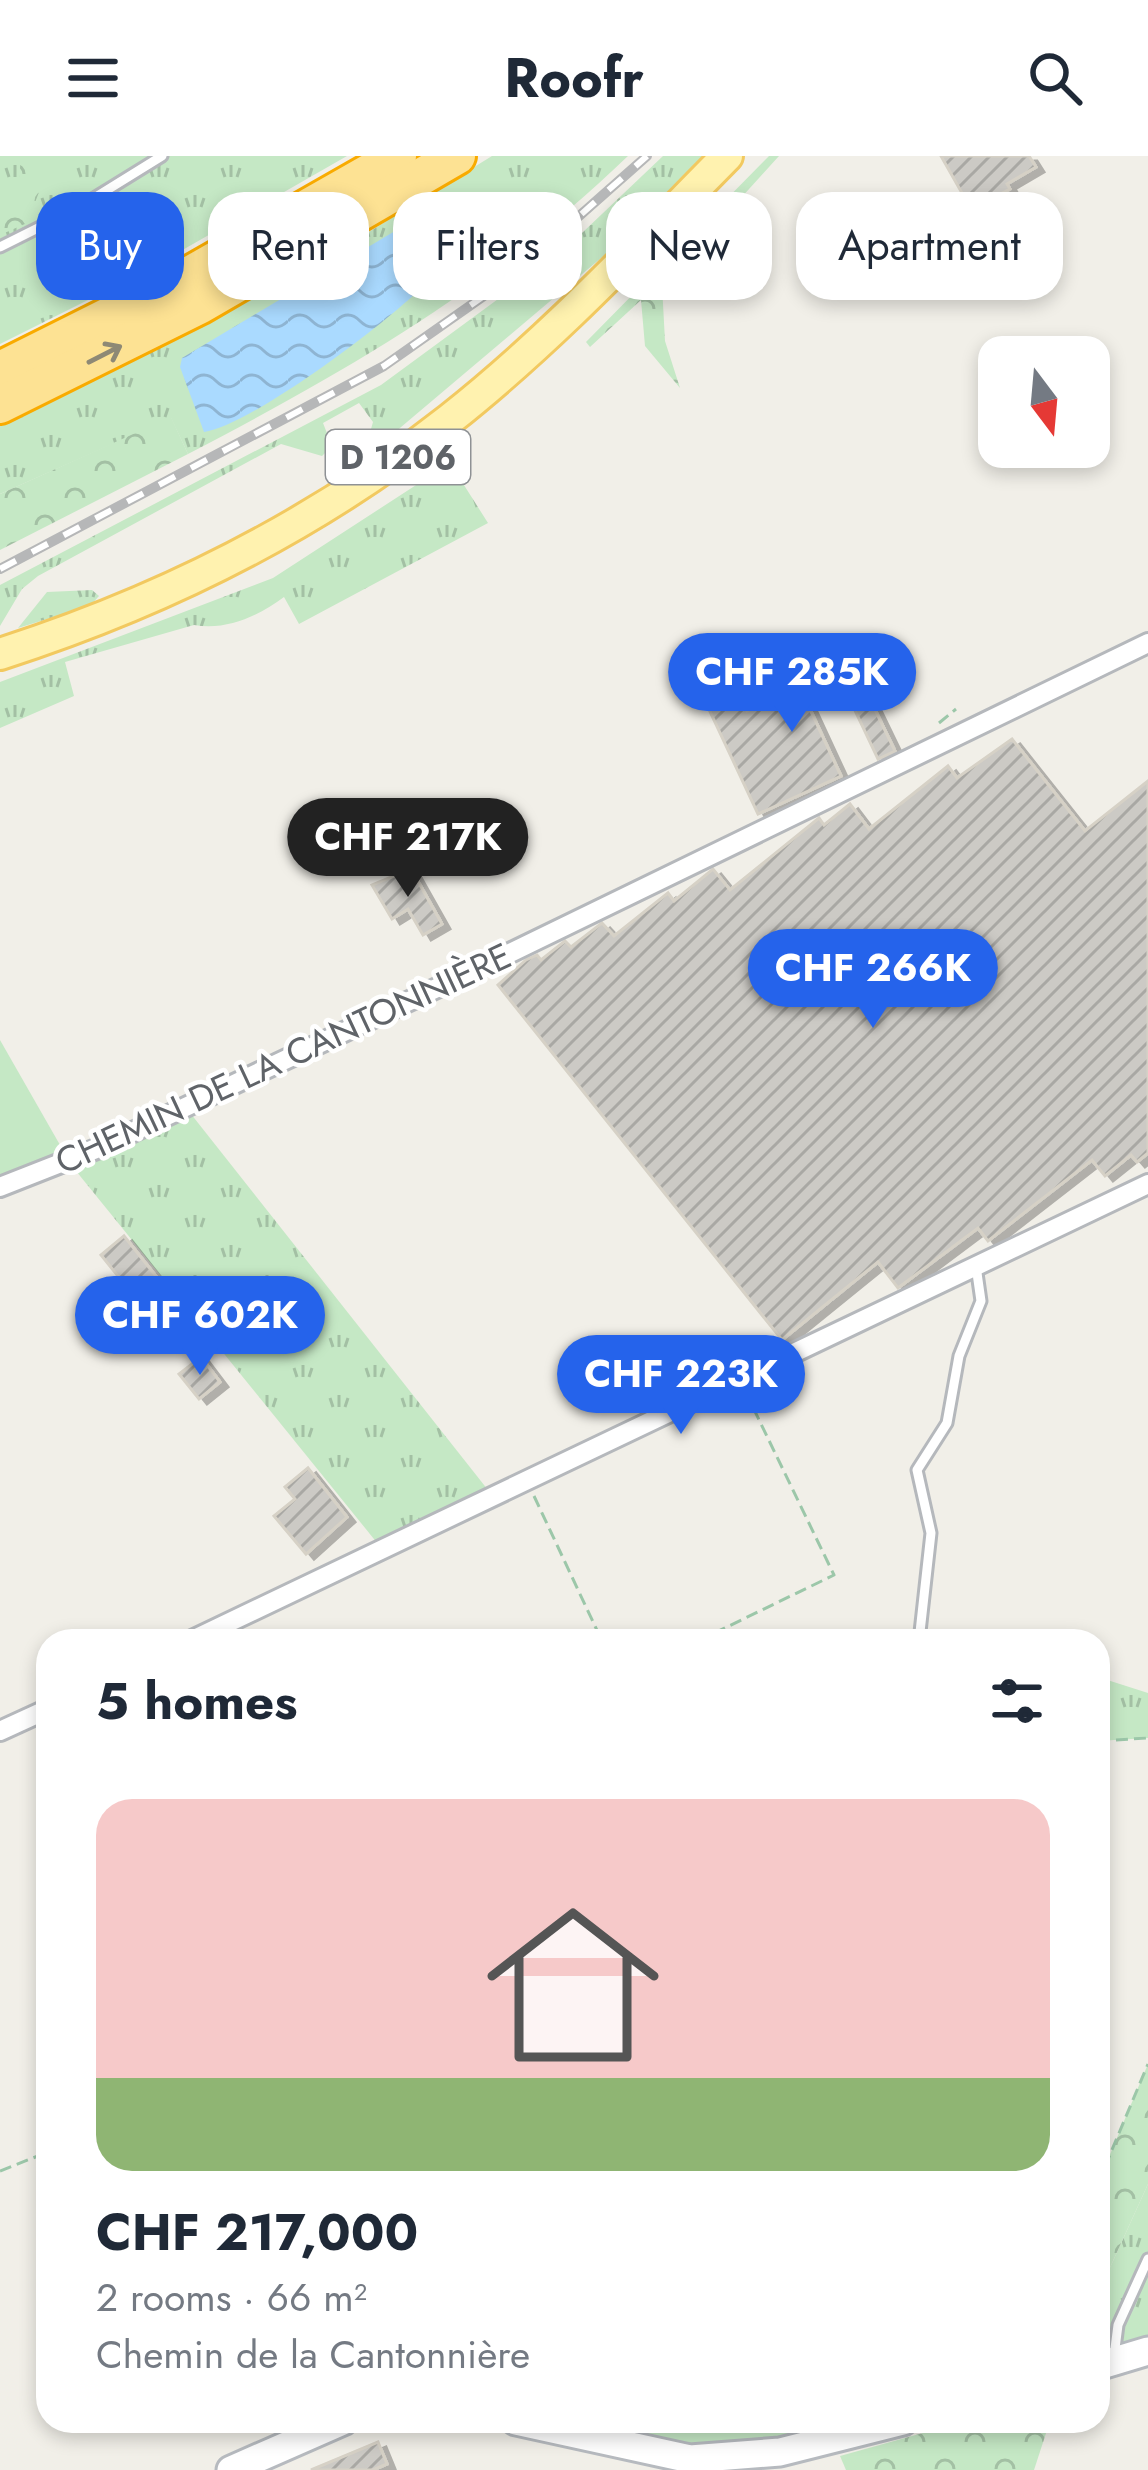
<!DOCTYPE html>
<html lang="en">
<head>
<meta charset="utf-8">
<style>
	:root { --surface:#fff; --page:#f6f6f7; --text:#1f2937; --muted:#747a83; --line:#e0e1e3; --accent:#2563eb }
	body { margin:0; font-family:Jost,sans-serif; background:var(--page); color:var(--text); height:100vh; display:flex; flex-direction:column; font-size:45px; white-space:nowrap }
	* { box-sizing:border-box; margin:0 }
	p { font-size:39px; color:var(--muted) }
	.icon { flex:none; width:66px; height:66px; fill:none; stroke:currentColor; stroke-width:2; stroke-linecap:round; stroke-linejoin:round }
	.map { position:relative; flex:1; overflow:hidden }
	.details { position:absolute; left:36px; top:1473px; width:1074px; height:804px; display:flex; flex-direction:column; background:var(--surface); border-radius:36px; box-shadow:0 6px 18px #0003 }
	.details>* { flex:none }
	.hud { position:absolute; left:36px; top:36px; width:1077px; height:108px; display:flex; gap:24px }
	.needle { width:78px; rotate:164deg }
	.buttons { position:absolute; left:978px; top:180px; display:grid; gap:24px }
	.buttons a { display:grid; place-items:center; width:132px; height:132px; border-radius:24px; background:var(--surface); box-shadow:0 6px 18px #0003; font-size:60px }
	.price { position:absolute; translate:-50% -102px; padding:0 27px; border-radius:42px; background:var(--accent); color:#fff; font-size:39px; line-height:78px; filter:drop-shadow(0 3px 6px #0008) }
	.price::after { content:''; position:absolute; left:50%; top:72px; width:36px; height:27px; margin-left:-18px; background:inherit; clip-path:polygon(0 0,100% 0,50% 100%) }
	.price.on { background:#222; color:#fff }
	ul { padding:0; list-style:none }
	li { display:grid; align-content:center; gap:24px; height:636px; padding:0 60px }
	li+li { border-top:3px solid var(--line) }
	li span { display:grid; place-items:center; height:372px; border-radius:36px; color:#555 }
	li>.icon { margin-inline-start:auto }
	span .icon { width:216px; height:216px; fill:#fffc; stroke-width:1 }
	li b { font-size:51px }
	h2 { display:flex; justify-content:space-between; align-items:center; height:144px; padding:0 60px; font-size:51px }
	.tag { padding:0 42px; border-radius:36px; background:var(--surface); box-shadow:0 6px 18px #0003; font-size:42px; line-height:108px }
	.tag.on { background:var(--accent); color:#fff }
	header { display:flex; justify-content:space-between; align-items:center; height:156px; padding:0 60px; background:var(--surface); font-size:54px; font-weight:700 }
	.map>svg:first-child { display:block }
	.grass { fill:url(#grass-tufts) }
	.forest { fill:url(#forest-crowns) }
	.garden { fill:#c5e8c5 }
	.water { fill:url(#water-waves) }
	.building { fill:url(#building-hatch); stroke:#d6d1c6; stroke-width:3; filter:url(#shadow) }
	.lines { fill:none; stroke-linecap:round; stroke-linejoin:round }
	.lane-casing { stroke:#b5b8bc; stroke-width:15 }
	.street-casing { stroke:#b5b8bc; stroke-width:24 }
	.secondary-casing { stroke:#b6babf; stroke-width:33 }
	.primary-casing { stroke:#f2c960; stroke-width:36 }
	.highway-casing { stroke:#f9ab00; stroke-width:42 }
	.path { stroke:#9cc7a9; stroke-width:3; stroke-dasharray:12 6; stroke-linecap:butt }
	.lane { stroke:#fff; stroke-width:9 }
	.street { stroke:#fff; stroke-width:18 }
	.secondary { stroke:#fff; stroke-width:27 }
	.primary { stroke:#fff2af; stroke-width:30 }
	.highway { stroke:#fde293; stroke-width:36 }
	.rail-casing { stroke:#b6b7b8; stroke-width:10 }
	.rail { stroke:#fff; stroke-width:6; stroke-dasharray:18; stroke-linecap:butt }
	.oneway { stroke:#8e8975 }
	.labels { text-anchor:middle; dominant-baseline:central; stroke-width:9; stroke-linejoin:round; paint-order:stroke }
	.shield { fill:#fff; stroke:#8f9295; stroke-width:3 }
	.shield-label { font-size:33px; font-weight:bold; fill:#5f6368 }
	.street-label { font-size:36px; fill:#5f6368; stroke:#fff }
</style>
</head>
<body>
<header><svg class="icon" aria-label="menu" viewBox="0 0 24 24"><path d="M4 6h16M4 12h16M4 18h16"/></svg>Roofr<svg class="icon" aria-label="search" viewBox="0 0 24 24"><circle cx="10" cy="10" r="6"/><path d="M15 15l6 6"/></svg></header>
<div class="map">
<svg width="1148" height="2314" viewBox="0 0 1148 2314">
	<defs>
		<pattern id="grass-tufts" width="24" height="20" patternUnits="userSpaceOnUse" patternTransform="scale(3)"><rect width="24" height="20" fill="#c5e8c5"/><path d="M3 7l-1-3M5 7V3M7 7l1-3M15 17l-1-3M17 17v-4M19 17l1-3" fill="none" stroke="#a3c0a4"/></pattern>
		<pattern id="forest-crowns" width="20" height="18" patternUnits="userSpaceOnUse" patternTransform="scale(3)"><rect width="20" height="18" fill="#c5e8c5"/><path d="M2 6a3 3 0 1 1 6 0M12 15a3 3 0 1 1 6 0" fill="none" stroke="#a3c0a4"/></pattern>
		<pattern id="water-waves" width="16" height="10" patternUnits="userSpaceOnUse" patternTransform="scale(3)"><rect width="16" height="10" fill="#aadaff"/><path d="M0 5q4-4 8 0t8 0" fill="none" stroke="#8eb4d2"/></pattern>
		<pattern id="building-hatch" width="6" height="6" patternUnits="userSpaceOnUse" patternTransform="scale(3)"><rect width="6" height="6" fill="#cccac5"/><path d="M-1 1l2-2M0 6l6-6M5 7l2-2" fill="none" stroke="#a9a8a4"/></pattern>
		<filter id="shadow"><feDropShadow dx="8" dy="5" stdDeviation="0" flood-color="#0004"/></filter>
	</defs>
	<rect width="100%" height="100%" fill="#f1efe8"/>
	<g class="grass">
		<polygon points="0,0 347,0 144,116 0,188"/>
		<path d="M 492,0 L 628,0 C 488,134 358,209 188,298 L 171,262 L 0,338 L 0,269 L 330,100 Z"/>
		<polygon points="663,0 703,0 607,97 394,277 360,300 333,302 369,280 373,266 359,247 323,267 332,290 322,300 281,288 38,420 22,433 0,470 0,429 381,229 562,96"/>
		<path d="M 450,307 L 488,367 L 299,468 L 284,441 C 259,460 226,475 194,469 L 65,506 L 74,540 L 0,572 L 0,526 L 273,422 Z"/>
		<polygon points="92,434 99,440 90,450 18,472 47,436"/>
		<polygon points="191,958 488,1334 378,1388 72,1010"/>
		<polygon points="1098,1521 1148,1537 1148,1582 1098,1585 1102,1552"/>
		<polygon points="1148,2028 1148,2186 1098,2198 1098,2138"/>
	</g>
	<g class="forest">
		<polygon points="21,0 39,0 48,13 27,67 0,79 0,53 18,36"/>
		<polygon points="769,0 779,0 662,129 665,185 680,232 645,190 641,144 590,191 586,186"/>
		<polygon points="171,261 188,298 0,394 0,338"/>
		<polygon points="1148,1908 1148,2028 1098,2138 1098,2027"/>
		<polygon points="966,2265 1050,2265 1034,2314 846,2314 840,2300"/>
	</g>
	<g class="garden">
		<polygon points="0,884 64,996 0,1022"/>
		<path d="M 622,2265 L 850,2265 L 851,2268 C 776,2283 704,2304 628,2280 Z"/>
	</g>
	<path class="water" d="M 414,70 L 427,86 L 437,115 C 407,154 251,270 204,276 L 180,211 L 182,202 L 400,72 Z"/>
	<g class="building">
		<polygon points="941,0 1029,0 1036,11 1007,28 1010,33 991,43 994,49 975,60"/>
		<polygon points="848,498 895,595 878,603 843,529 808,549 841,620 758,658 706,547 737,533 747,555"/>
		<polygon points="1012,583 1085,675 1148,625 1148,997 1137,1006 1131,999 1105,1020 1092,1004 988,1085 978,1072 898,1132 878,1106 782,1184 498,829 526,804 537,799 541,804 565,785 571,791 602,767 614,780 668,737 674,745 713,713 730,734 819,662 824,669 850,648 869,673 948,610 957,622"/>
		<polygon points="411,713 442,768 423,779 408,753 392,763 372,729"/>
		<polygon points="124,1080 182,1153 159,1171 101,1099"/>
		<polygon points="201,1201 220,1226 199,1243 179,1218"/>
		<polygon points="308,1312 347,1361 306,1398 274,1360 295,1343 285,1331"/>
		<polygon points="378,2286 387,2308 373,2314 311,2314"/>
	</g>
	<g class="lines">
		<defs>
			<g id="lane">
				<polyline points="0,91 78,52 162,0"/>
				<polyline points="919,1485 931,1377 917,1314 947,1267 959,1200 981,1145 976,1110"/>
				<polyline points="1114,2200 1118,2169 1148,2103"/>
			</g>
			<g id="street">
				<polyline points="0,1031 99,992 479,812 1148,487"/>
				<polyline points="190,1485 1148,1028"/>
				<polyline points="0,1575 48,1553"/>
			</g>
			<g id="secondary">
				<polyline points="1098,2210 1148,2195"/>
				<polyline points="516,2265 690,2303 780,2296 903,2265"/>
				<polyline points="231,2314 343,2265"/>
			</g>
			<path id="primary" d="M 0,498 C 162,446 316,369 450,263 C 550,184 638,90 727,0"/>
			<g id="highway">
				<polyline points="0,214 184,122 398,0"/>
				<polyline points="0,249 199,150 457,0"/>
			</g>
		</defs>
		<use href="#lane" class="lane-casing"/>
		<use href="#street" class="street-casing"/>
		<use href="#secondary" class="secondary-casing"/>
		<use href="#primary" class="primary-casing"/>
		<use href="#highway" class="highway-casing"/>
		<g class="path">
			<polyline points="939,567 956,553"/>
			<polyline points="534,1340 602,1485"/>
			<polyline points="698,1485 834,1419 748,1241"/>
			<polyline points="1098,1585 1148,1582"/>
			<polyline points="0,2015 48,1996"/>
			<polyline points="1098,2027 1148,1908"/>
		</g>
		<use href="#lane" class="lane"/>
		<use href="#street" class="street"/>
		<use href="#secondary" class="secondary"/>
		<use href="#primary" class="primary"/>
		<use href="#highway" class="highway"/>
		<defs>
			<polyline id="rail" points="0,413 384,210 508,123 647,0"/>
		</defs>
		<use href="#rail" class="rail-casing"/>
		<use href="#rail" class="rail"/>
	</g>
	<defs><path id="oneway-shaft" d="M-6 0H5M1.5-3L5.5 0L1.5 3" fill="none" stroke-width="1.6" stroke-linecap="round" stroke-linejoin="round" transform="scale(3)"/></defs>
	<use class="oneway" href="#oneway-shaft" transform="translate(105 198) rotate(-27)"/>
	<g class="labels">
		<rect class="shield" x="326" y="274" width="144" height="54" rx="9"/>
		<g class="shield-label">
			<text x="398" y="301">D 1206</text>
		</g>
		<g class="street-label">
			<text transform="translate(283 902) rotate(-25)">CHEMIN DE LA CANTONNIÈRE</text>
		</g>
	</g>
</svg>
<div class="buttons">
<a><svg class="needle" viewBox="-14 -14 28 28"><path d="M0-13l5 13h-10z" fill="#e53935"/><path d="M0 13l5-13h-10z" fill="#747a83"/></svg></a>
</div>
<b class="price" style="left:792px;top:579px">CHF 285K</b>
<b class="price on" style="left:408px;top:744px">CHF 217K</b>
<b class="price" style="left:873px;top:875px">CHF 266K</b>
<b class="price" style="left:200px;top:1222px">CHF 602K</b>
<b class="price" style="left:681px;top:1281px">CHF 223K</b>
<div class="hud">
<a class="tag on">Buy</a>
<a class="tag">Rent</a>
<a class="tag">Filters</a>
<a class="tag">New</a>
<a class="tag">Apartment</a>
</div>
<section class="details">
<h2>5 homes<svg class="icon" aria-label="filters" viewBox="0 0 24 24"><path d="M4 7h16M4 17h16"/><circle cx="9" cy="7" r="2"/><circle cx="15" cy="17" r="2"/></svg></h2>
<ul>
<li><span style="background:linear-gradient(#f6c9c9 75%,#8fb573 0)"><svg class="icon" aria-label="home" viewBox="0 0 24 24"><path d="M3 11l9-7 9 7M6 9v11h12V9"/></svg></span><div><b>CHF 217,000</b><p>2 rooms · 66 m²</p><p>Chemin de la Cantonnière</p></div></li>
</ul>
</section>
</div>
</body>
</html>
